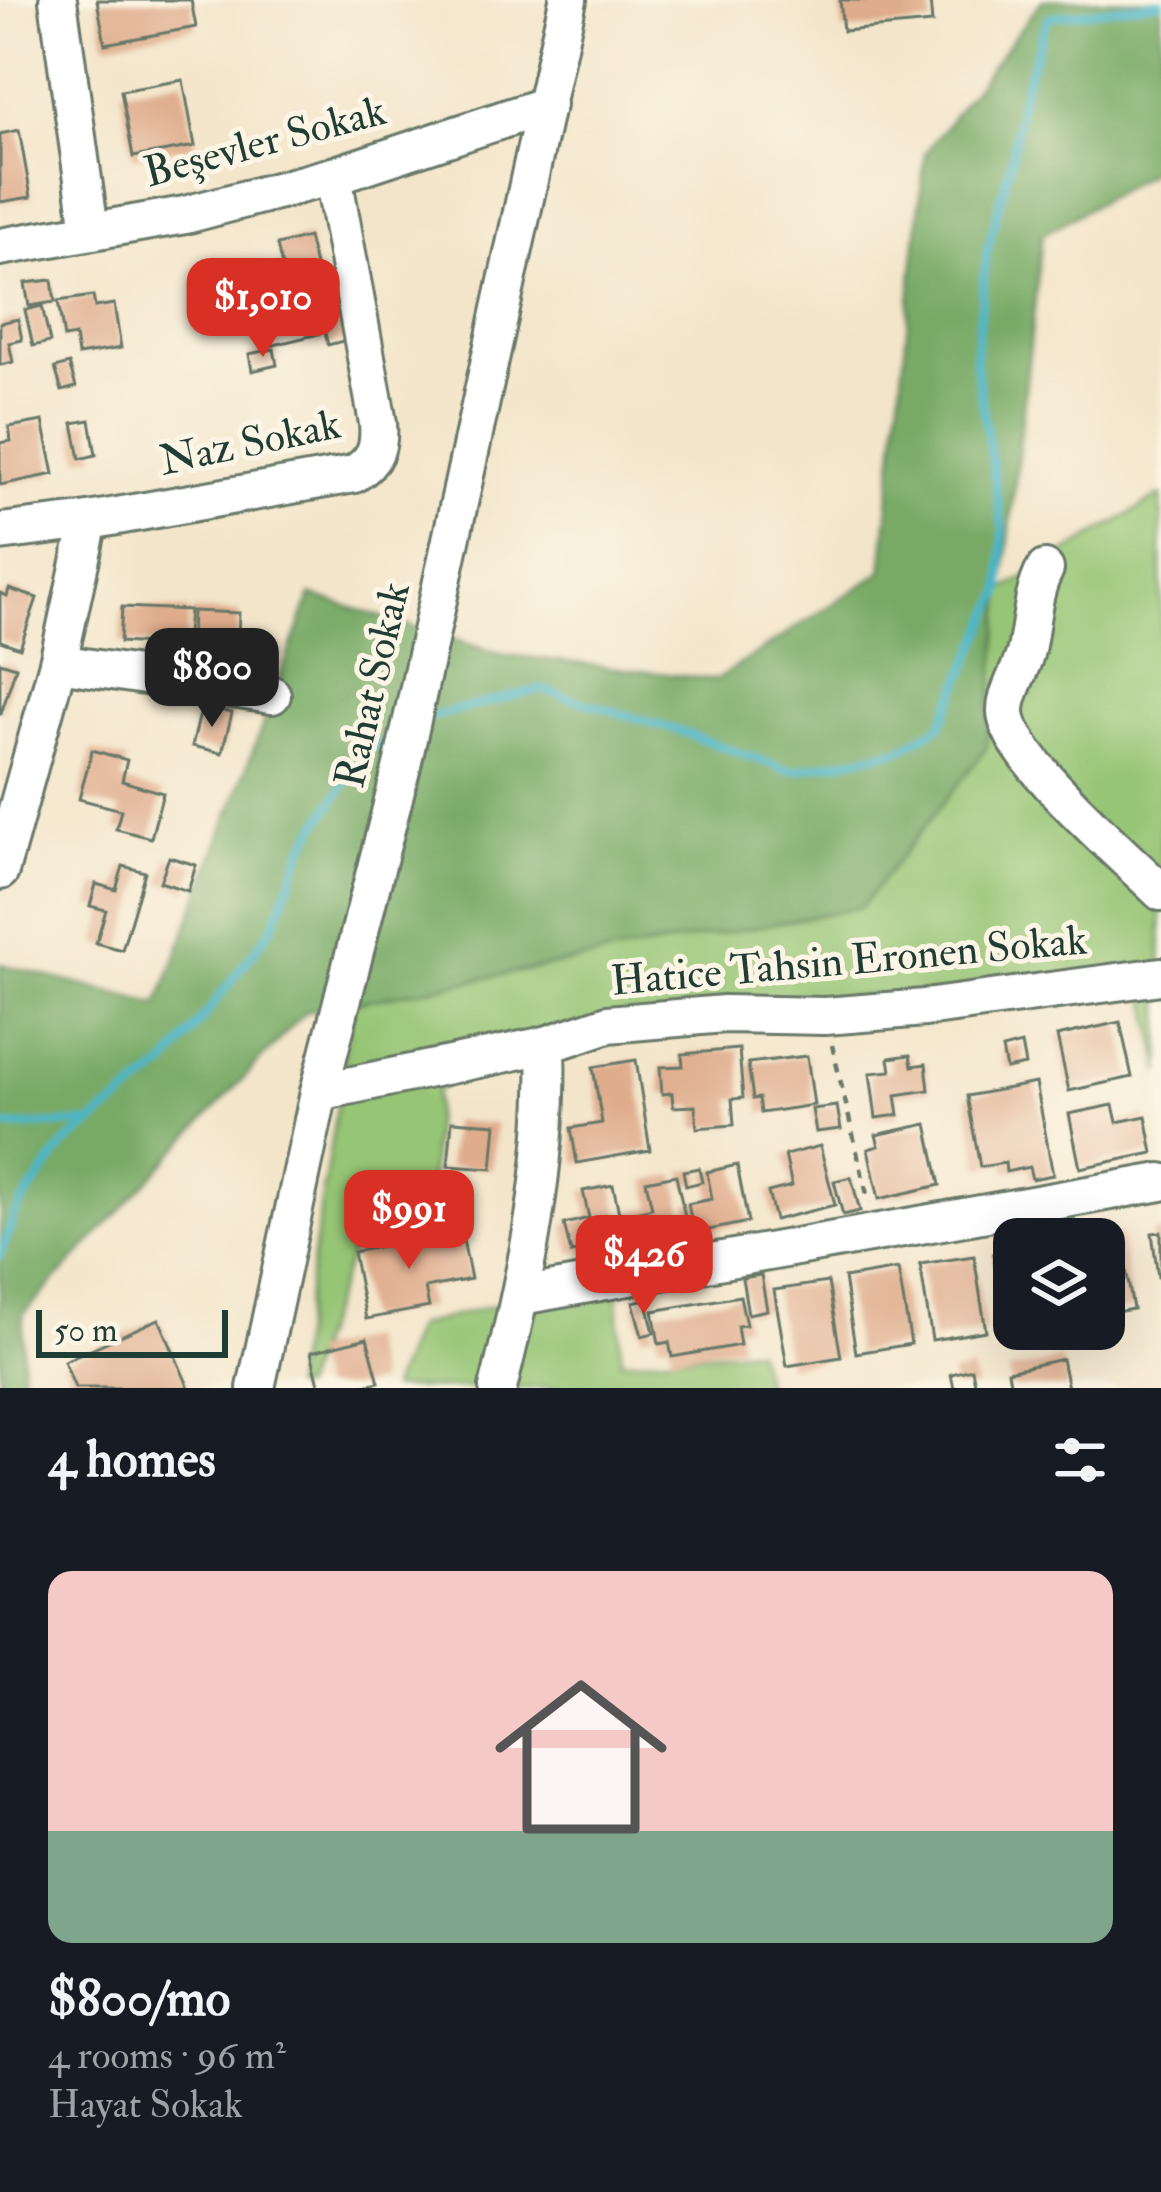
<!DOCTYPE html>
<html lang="en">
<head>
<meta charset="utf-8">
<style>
	:root { --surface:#171b24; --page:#242831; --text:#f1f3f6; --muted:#9ea1a6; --line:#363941; --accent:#d93025 }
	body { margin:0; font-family:"IM FELL Double Pica",serif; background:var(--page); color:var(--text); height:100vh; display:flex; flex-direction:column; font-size:45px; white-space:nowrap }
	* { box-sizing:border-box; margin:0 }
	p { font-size:39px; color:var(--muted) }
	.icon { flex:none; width:66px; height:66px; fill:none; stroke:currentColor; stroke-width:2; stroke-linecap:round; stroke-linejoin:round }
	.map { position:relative; height:1388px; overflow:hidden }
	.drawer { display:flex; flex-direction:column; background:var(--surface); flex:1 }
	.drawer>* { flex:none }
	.fabs { position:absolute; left:993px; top:1218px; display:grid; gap:24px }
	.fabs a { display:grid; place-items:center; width:132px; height:132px; border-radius:24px; background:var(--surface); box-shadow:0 12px 48px #0002; font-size:60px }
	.scale { position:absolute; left:36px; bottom:30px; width:192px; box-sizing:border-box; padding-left:12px; border:6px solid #1f3d34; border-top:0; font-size:33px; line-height:42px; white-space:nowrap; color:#1f3d34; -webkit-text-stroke:9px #fcf5e5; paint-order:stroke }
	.price { position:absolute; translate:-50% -102px; padding:0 27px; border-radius:24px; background:var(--accent); color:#fff; font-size:39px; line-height:78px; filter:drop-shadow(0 3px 6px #0008) }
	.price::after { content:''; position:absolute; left:50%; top:72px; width:36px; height:27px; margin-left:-18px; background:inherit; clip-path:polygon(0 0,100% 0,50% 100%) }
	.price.selected { background:#222; color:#fff }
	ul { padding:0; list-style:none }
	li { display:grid; align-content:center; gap:24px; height:636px; padding:0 48px }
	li+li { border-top:3px solid var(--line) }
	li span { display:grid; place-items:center; height:372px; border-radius:24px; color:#555 }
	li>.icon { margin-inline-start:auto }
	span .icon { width:216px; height:216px; fill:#fffc; stroke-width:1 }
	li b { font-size:51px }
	h2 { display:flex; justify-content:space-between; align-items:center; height:144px; padding:0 48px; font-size:51px }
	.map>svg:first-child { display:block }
	.green { fill:#96c574; stroke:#5a8154; stroke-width:3 }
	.forest { fill:#78aa66; stroke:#4c744d; stroke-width:3 }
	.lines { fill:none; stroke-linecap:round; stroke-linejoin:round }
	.stream { stroke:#4bb6c8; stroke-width:8 }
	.building { fill:#dfac8c }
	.minor-casing { stroke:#697868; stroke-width:42 }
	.path { stroke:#697868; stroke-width:4.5; stroke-dasharray:9 9; stroke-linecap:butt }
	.minor { stroke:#fff; stroke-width:36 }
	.labels { text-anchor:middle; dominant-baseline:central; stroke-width:10; stroke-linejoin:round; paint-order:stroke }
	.street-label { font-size:42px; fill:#1f3d34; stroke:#fcf5e5 }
</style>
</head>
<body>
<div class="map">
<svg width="1161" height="1388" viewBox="0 0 1161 1388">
	<rect width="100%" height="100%" fill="#fcf5e5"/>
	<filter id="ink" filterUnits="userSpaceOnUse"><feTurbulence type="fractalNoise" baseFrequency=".00833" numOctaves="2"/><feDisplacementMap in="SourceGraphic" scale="24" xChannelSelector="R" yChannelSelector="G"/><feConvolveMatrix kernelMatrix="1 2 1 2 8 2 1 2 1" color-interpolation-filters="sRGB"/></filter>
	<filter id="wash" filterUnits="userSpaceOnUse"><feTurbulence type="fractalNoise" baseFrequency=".004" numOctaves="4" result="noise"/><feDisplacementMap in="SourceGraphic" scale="48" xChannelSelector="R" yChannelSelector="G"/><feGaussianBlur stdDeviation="2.7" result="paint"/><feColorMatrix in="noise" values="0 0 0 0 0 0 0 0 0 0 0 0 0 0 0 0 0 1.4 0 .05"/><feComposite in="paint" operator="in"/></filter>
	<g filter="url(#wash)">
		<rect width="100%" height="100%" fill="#f3e5ca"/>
		<g class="green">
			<polygon points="1161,495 1161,1074 1145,985 774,999 533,1032 436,1091 428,1212 359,1232 301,1388 292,1388 353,1003 861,907 1002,591"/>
			<polygon points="617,1273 621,1361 756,1349 766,1388 391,1388 416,1326"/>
		</g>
		<polygon class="forest" points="1042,0 1161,0 1161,166 1042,235 986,749 861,907 305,1012 23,1315 22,1388 0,1388 0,964 158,1005 311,595 500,654 716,680 882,572 925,153"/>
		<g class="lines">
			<g class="stream">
				<polyline points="427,718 541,689 676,730 790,771 899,750 941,725 1002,591 1003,530 975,361 987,251 1012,156 1021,96 1048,17 1161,2"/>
				<polyline points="0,1127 88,1123"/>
				<polyline points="0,1256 15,1213 64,1145 167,1065 272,928 305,845 366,752 398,734"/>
			</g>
		</g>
		<g id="blocks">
			<g class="building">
				<polygon points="97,0 191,0 196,27 105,44"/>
				<polygon points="840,0 930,0 932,23 843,31"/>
				<polygon points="183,80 195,146 133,157 121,91"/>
				<polygon points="19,130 31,197 0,202 0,134"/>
				<polygon points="308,237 325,307 313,310 319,334 266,347 250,278 269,273 277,307 291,304 277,245"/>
				<polygon points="52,280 55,302 29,306 25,283"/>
				<polygon points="93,296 95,307 114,304 121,348 78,355 75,336 64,338 58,301"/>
				<polygon points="42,306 50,342 33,346 25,310"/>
				<polygon points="339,312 347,340 328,345 321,317"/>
				<polygon points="18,319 22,340 9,343 13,362 0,365 0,323"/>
				<polygon points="274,349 277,365 252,371 249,354"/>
				<polygon points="69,364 76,387 62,391 55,368"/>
				<polygon points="90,420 96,455 80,459 73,423"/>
				<polygon points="43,421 54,474 0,485 0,443 11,441 9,427"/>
				<polygon points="9,589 37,598 20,648 0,641 0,593 7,596"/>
				<polygon points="122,607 189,610 186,646 120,642"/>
				<polygon points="192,611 239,613 237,663 190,661"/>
				<polygon points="0,662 16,667 1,714 0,714"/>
				<polygon points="202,706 232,713 222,753 192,746"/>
				<polygon points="92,750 127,760 122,781 163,793 151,838 116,829 121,810 79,799"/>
				<polygon points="169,857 196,865 188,891 160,882"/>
				<polygon points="123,866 145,872 122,950 96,943 106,910 90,906 96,884 116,890"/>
				<polygon points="1120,1022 1132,1077 1069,1091 1057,1036"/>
				<polygon points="1021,1044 1025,1065 1006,1069 1002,1049"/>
				<polygon points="739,1049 743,1098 732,1099 734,1125 697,1128 695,1106 673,1107 672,1093 662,1094 660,1067 683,1066 682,1054"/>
				<polygon points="910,1055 912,1066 926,1064 929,1090 896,1095 899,1115 876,1118 870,1073 891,1071 889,1058"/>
				<polygon points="807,1056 814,1105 761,1113 759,1098 753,1099 748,1063"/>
				<polygon points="636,1060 650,1150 577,1163 571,1128 602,1123 593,1067"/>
				<polygon points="1036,1083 1053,1175 1032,1179 1029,1167 1006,1172 1005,1163 980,1167 967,1096"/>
				<polygon points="1113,1105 1117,1122 1146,1116 1153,1153 1080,1168 1069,1114"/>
				<polygon points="837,1106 841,1129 816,1132 812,1109"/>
				<polygon points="452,1121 496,1124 492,1169 448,1166"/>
				<polygon points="927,1124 940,1185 879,1199 868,1149 879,1146 876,1135"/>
				<polygon points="820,1146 835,1205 775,1220 768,1192 792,1186 785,1155"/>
				<polygon points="737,1165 748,1222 694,1233 688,1204 712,1199 707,1172"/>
				<polygon points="699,1168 702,1182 686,1186 683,1171"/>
				<polygon points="676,1175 688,1231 633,1242 627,1214 652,1208 646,1181"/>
				<polygon points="851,1177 860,1211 843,1215 834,1181"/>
				<polygon points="429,1183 453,1186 449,1207 426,1204"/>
				<polygon points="613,1185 625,1241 571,1253 564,1224 589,1218 583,1191"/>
				<polygon points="461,1230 471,1279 425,1288 429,1307 366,1319 353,1252"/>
				<polygon points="1161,1232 1161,1277 1158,1277 1152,1233"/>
				<polygon points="1120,1234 1133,1309 1104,1314 1104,1236"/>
				<polygon points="1014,1250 1014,1327 1005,1329 993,1254"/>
				<polygon points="974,1256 986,1331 932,1340 920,1264"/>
				<polygon points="898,1269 911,1344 856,1353 844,1278"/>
				<polygon points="761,1275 767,1310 748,1314 742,1278"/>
				<polygon points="828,1282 841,1357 787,1366 774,1290"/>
				<polygon points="740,1296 746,1325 737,1326 740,1345 672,1357 669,1342 659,1344 653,1311"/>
				<polygon points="646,1299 654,1333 642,1336 633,1302"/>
				<polygon points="159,1319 189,1388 75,1388 64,1361"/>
				<polygon points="367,1338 379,1382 353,1388 320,1388 311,1352"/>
				<polygon points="1062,1359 1068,1388 1011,1388 1008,1371"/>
				<polygon points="972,1369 976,1388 954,1388 951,1374"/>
			</g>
		</g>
	</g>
	<g filter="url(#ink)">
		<use href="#blocks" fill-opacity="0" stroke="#697868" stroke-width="3"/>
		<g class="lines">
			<defs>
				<g id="minor">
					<polyline points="58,0 90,230"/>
					<polyline points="0,247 185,215 333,176 547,105"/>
					<path d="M 0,532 L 89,521 L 354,474 C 375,461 380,447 378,423 L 333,176"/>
					<path d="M 1045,569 C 1032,593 1032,623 1026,650 C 1022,669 1006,691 1006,711 C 1005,754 1128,859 1161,892"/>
					<polyline points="58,663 272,695"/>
					<polyline points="0,871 58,663 89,521"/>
					<polyline points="319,1092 546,1045 608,1024 724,1014 825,1016 925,1008 1161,976"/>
					<polyline points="521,1296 1161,1182"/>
					<polyline points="256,1388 319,1092 402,766 568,0"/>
					<path d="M 498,1388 C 526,1277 550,1159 546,1045"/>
				</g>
			</defs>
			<use href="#minor" class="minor-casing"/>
			<polyline class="path" points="832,1045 869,1203"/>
			<use href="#minor" class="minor"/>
		</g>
	</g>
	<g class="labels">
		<g class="street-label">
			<text transform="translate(265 142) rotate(-15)">Beşevler Sokak</text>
			<text transform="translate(250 443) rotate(-12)">Naz Sokak</text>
			<text transform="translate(373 685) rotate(-77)">Rahat Sokak</text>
			<text transform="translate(849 961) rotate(-5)">Hatice Tahsin Eronen Sokak</text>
		</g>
	</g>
</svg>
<div class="fabs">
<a><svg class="icon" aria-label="layers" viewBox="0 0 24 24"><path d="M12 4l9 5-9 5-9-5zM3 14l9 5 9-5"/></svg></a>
</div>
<div class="scale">50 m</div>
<b class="price" style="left:263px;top:360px">$1,010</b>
<b class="price selected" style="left:212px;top:730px">$800</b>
<b class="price" style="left:409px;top:1272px">$991</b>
<b class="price" style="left:644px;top:1317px">$426</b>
</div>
<section class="drawer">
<h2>4 homes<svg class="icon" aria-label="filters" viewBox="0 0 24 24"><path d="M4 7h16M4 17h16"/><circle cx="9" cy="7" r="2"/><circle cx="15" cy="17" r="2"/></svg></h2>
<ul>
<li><span style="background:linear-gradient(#f6c9c9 70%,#7fa58c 0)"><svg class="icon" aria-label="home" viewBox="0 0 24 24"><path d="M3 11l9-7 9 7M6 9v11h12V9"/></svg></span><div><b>$800/mo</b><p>4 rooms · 96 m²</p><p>Hayat Sokak</p></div></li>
</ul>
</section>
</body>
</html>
